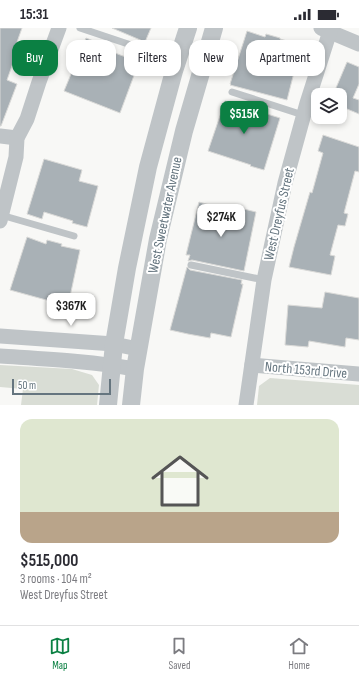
<!DOCTYPE html>
<html lang="en">
<head>
<meta charset="utf-8">
<style>
	:root { --surface:#fff; --page:#f7f7f7; --text:#2b2b33; --muted:#7c7c81; --line:#e1e1e2; --accent:#0b8043 }
	body { margin:0; font-family:"Sofia Sans Condensed",sans-serif; background:var(--page); color:var(--text); height:100vh; display:flex; flex-direction:column; font-size:15px; white-space:nowrap }
	* { box-sizing:border-box; margin:0 }
	p { font-size:13px; color:var(--muted) }
	.icon { flex:none; width:22px; height:22px; fill:none; stroke:currentColor; stroke-width:2; stroke-linecap:round; stroke-linejoin:round }
	.map { position:relative; height:377px; overflow:hidden }
	.drawer { display:flex; flex-direction:column; background:var(--surface); flex:1 }
	.drawer>* { flex:none }
	.top-card { position:absolute; left:12px; top:12px; width:335px; height:36px; display:flex; gap:8px }
	.tools { position:absolute; left:311px; top:60px; display:grid; gap:8px }
	.tools a { display:grid; place-items:center; width:36px; height:36px; border-radius:8px; background:var(--surface); box-shadow:0 2px 6px #0003; font-size:20px }
	.scale { position:absolute; left:12px; bottom:10px; width:99px; box-sizing:border-box; padding-left:4px; border:2px solid #65757f; border-top:0; font-size:11px; line-height:14px; white-space:nowrap; color:#65757f; -webkit-text-stroke:3px #fff; paint-order:stroke }
	.price { position:absolute; translate:-50% -34px; padding:0 9px; border-radius:8px; background:#fff; color:#222; font-size:13px; line-height:26px; filter:drop-shadow(0 1px 2px #0008) }
	.price::after { content:''; position:absolute; left:50%; top:24px; width:12px; height:9px; margin-left:-6px; background:inherit; clip-path:polygon(0 0,100% 0,50% 100%) }
	.price.current { background:var(--accent); color:#fff }
	ul { padding:0; list-style:none }
	li { display:grid; align-content:center; gap:8px; height:212px; padding:0 20px }
	li+li { border-top:1px solid var(--line) }
	li span { display:grid; place-items:center; height:124px; border-radius:12px; color:#555 }
	li>.icon { margin-inline-start:auto }
	span .icon { width:72px; height:72px; fill:#fffc; stroke-width:1 }
	li b { font-size:17px }
	.chip { padding:0 14px; border-radius:12px; background:var(--surface); box-shadow:0 2px 6px #0003; font-size:14px; line-height:36px }
	.chip.current { background:var(--accent); color:#fff }
	.status { display:flex; justify-content:space-between; align-items:center; height:28px; padding:0 20px; background:var(--surface); direction:ltr }
	.status svg { height:11px; fill:currentColor }
	.tabs { display:flex; justify-content:space-around; align-items:center; height:56px; border-top:1px solid var(--line); background:var(--surface); font-size:11px; color:var(--muted) }
	.tabs a { display:grid; justify-items:center; gap:2px }
	.tabs .current { color:var(--accent) }
	.map>svg:first-child { display:block }
	.green { fill:#d9ddd5 }
	.building { fill:#a9b1b6; stroke:#dadad8 }
	.lines { fill:none; stroke-linecap:round; stroke-linejoin:round }
	.service { stroke:#bfc4c7; stroke-width:7 }
	.minor { stroke:#bfc4c7; stroke-width:15 }
	.tertiary { stroke:#bfc4c7; stroke-width:18 }
	.labels { text-anchor:middle; dominant-baseline:central; stroke-width:4; stroke-linejoin:round; paint-order:stroke }
	.street-label { font-size:14px; fill:#65757f; stroke:#fff }
</style>
</head>
<body>
<div class="status"><b>15:31</b><svg viewBox="0 0 49 12"><path d="M0 12V9h3v3zM5 12V6h3v6zM10 12V3h3v9zM15 12V0h3v12zM26 1h20v11H26zM47 4h2v5h-2z"/></svg></div>
<div class="map">
<svg width="359" height="377" viewBox="0 0 359 377">
	<rect width="100%" height="100%" fill="#f8f8f6"/>
	<g class="green">
		<polygon points="0,337 72,341 92,347 99,357 97,377 21,377 23,361 0,359"/>
		<polygon points="270,350 359,357 359,377 257,377 259,358"/>
	</g>
	<g class="building">
		<polygon points="0,0 22,0 17,14 27,17 21,35 14,32 7,52 17,56 1,98 0,98"/>
		<polygon points="112,0 151,0 145,14"/>
		<polygon points="247,3 265,9 266,6 280,10 280,11 301,17 287,72 230,57 231,56 230,56"/>
		<polygon points="86,10 101,16 99,19 139,34 120,85 64,63"/>
		<polygon points="347,34 359,39 359,56 353,70 359,72 359,86 340,78 340,67 333,67"/>
		<polygon points="225,73 280,90 264,142 250,138 251,137 208,123"/>
		<polygon points="323,107 359,119 359,144 355,143 344,185 348,186 345,198 338,197 330,227 335,228 331,247 289,239 294,219 310,164 312,165 323,125 318,123"/>
		<polygon points="44,131 82,142 79,153 98,158 87,199 72,195 73,193 44,184 42,191 27,186"/>
		<polygon points="199,174 213,178 211,186 237,192 240,180 256,184 244,243 192,232 188,233 190,227 186,227"/>
		<polygon points="27,209 46,216 47,212 62,216 61,218 80,222 68,278 10,262"/>
		<polygon points="187,239 190,242 242,252 241,256 243,256 231,309 211,305 210,310 188,306 170,302"/>
		<polygon points="325,264 359,270 359,312 346,310 345,319 309,313 308,319 285,317 288,277 322,280"/>
	</g>
	<g class="lines">
		<g class="service">
			<polyline points="80,0 137,19"/>
			<polyline points="232,64 303,87"/>
			<polyline points="1,187 74,208"/>
			<polyline points="191,237 264,252"/>
		</g>
		<g class="minor">
			<polyline points="321,0 359,16"/>
			<polyline points="0,108 17,110"/>
			<polyline points="0,193 16,129 17,110 27,91 39,54 59,0"/>
			<polyline points="0,308 114,316 138,321"/>
			<path d="M 0,328 C 45,331 90,333 135,341"/>
			<polyline points="252,337 359,346"/>
			<polyline points="246,377 264,252 285,155 307,75 331,0"/>
		</g>
		<g class="tertiary">
			<polyline points="108,377 114,316 127,240 148,139 174,43 188,0"/>
			<polyline points="131,377 135,341 158,211 184,103 214,0"/>
		</g>
	</g>
	<g class="labels">
		<g class="street-label">
			<text transform="translate(279 186) rotate(-77)">West Dreyfus Street</text>
			<text transform="translate(165 187) rotate(-78)">West Sweetwater Avenue</text>
			<text transform="translate(306 342) rotate(5)">North 153rd Drive</text>
		</g>
	</g>
</svg>
<div class="tools">
<a><svg class="icon" aria-label="layers" viewBox="0 0 24 24"><path d="M12 4l9 5-9 5-9-5zM3 14l9 5 9-5"/></svg></a>
</div>
<div class="scale">50 m</div>
<b class="price current" style="left:244px;top:107px">$515K</b>
<b class="price" style="left:221px;top:210px">$274K</b>
<b class="price" style="left:71px;top:299px">$367K</b>
<div class="top-card">
<a class="chip current">Buy</a>
<a class="chip">Rent</a>
<a class="chip">Filters</a>
<a class="chip">New</a>
<a class="chip">Apartment</a>
</div>
</div>
<section class="drawer">
<ul>
<li><span style="background:linear-gradient(#dfe7d0 75%,#b9a48a 0)"><svg class="icon" aria-label="home" viewBox="0 0 24 24"><path d="M3 11l9-7 9 7M6 9v11h12V9"/></svg></span><div><b>$515,000</b><p>3 rooms · 104 m²</p><p>West Dreyfus Street</p></div></li>
</ul>
</section>
<nav class="tabs">
<a class="current"><svg class="icon" aria-label="map" viewBox="0 0 24 24"><path d="M3 6l6-2 6 2 6-2v14l-6 2-6-2-6 2zM9 4v14M15 6v14"/></svg>Map</a>
<a><svg class="icon" aria-label="saved" viewBox="0 0 24 24"><path d="M7 4h10v16l-5-4-5 4z"/></svg>Saved</a>
<a><svg class="icon" aria-label="home" viewBox="0 0 24 24"><path d="M3 11l9-7 9 7M6 9v11h12V9"/></svg>Home</a>
</nav>
</body>
</html>
